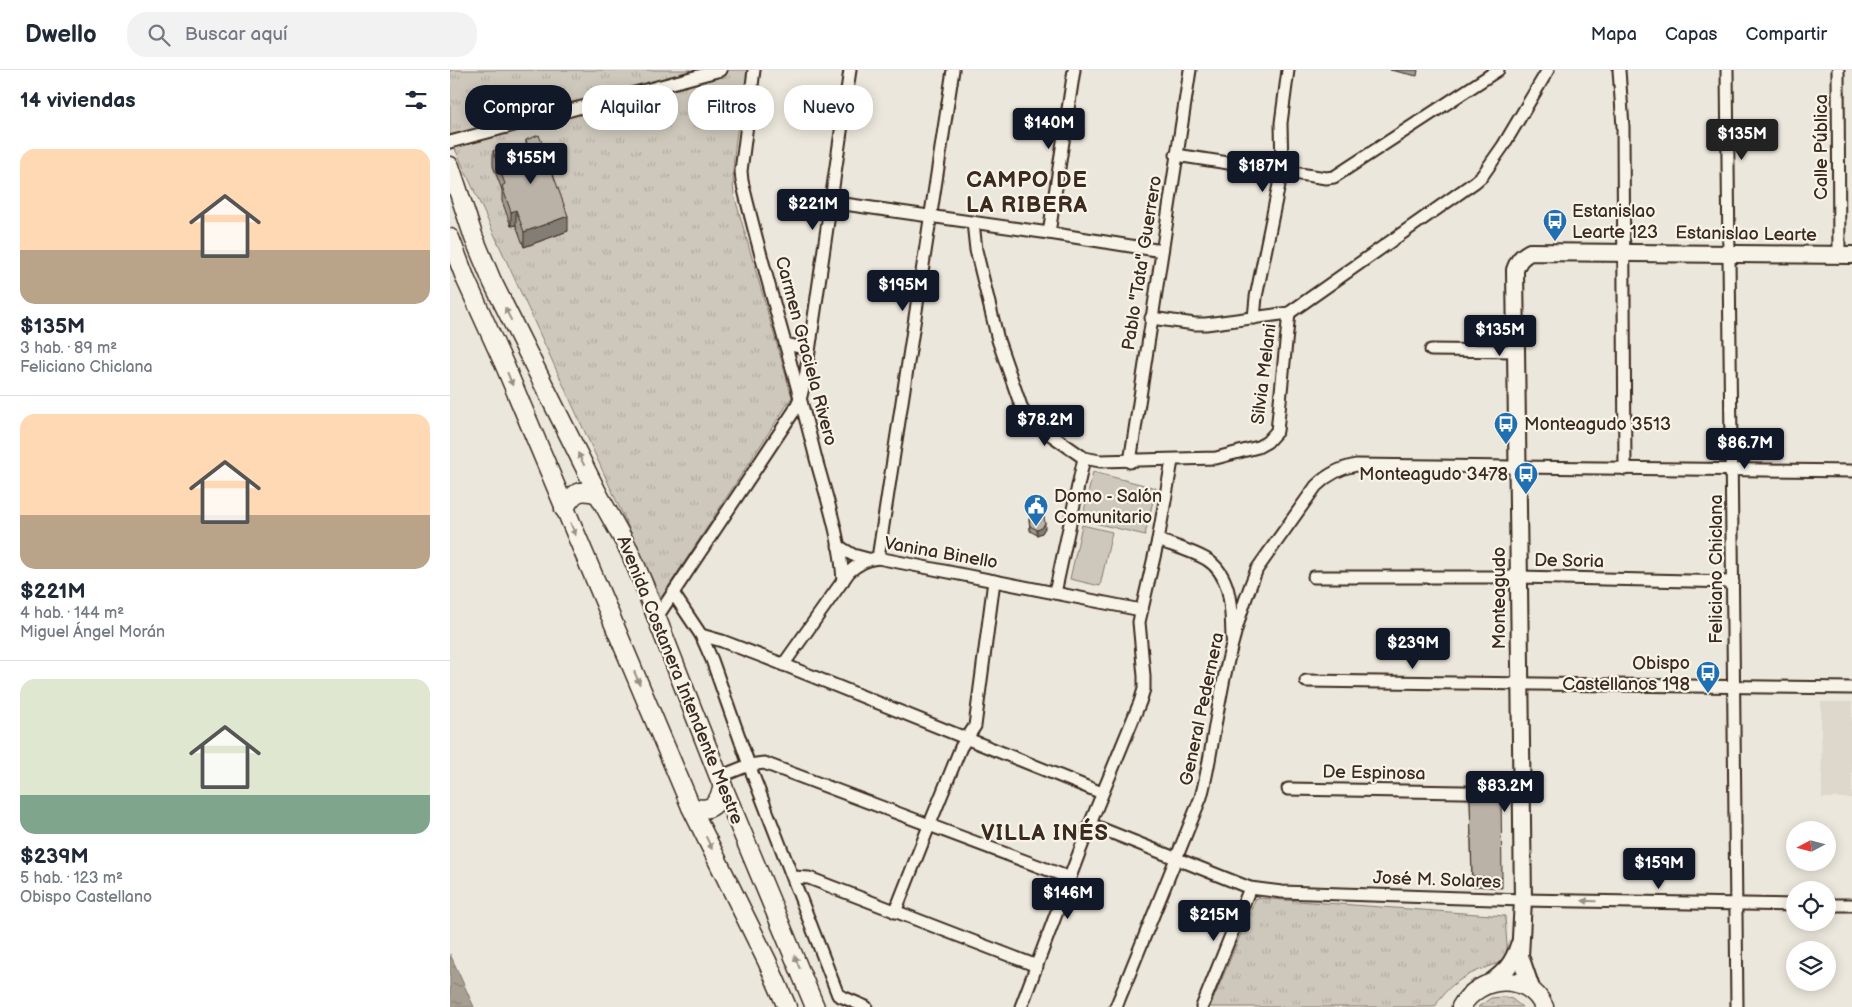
<!DOCTYPE html>
<html lang="es">
<head>
<meta charset="utf-8">
<style>
	:root { --surface:#fff; --page:#f2f2f3; --text:#1f2937; --muted:#747a83; --line:#e0e1e3; --accent:#111827 }
	body { margin:0; font-family:"Balsamiq Sans",sans-serif; background:var(--page); color:var(--text); height:100vh; display:flex; flex-direction:column; font-size:19px; white-space:nowrap }
	* { box-sizing:border-box; margin:0 }
	p { font-size:16px; color:var(--muted) }
	.icon { flex:none; width:28px; height:28px; fill:none; stroke:currentColor; stroke-width:2; stroke-linecap:round; stroke-linejoin:round }
	.map { position:relative; flex:1; overflow:hidden }
	.drawer { display:flex; flex-direction:column; background:var(--surface); width:450px }
	.drawer>* { flex:none }
	.top-card { position:absolute; left:15px; top:15px; width:475px; height:45px; display:flex; gap:10px }
	.needle { width:32px; rotate:263deg }
	.controls { position:absolute; left:1336px; top:751px; display:grid; gap:10px }
	.controls a { display:grid; place-items:center; width:50px; height:50px; border-radius:50%; background:var(--surface); box-shadow:0 2px 12px #0003; font-size:25px }
	.price { position:absolute; translate:-50% -42px; padding:0 11px; border-radius:5px; background:var(--accent); color:#fff; font-size:16px; line-height:32px; filter:drop-shadow(0 1px 2px #0008) }
	.price::after { content:''; position:absolute; left:50%; top:30px; width:15px; height:11px; margin-left:-8px; background:inherit; clip-path:polygon(0 0,100% 0,50% 100%) }
	.price.current { background:#222; color:#fff }
	ul { padding:0; list-style:none }
	li { display:grid; align-content:center; gap:10px; height:265px; padding:0 20px }
	li+li { border-top:1px solid var(--line) }
	li span { display:grid; place-items:center; height:155px; border-radius:15px; color:#555 }
	li>.icon { margin-inline-start:auto }
	span .icon { width:90px; height:90px; fill:#fffc; stroke-width:1 }
	li b { font-size:21px }
	h2 { display:flex; justify-content:space-between; align-items:center; height:60px; padding:0 20px; font-size:21px }
	.chip { padding:0 18px; border-radius:20px; background:var(--surface); box-shadow:0 2px 12px #0003; font-size:18px; line-height:45px }
	.chip.current { background:var(--accent); color:#fff }
	header { display:flex; align-items:center; gap:30px; box-sizing:border-box; height:70px; padding:0 25px; background:var(--surface); border-bottom:1px solid var(--line) }
	header strong { font-size:24px }
	nav { display:flex; gap:28px; margin-inline-start:auto; font-size:18px }
	.search { width:350px; height:45px; background:var(--page); display:flex; align-items:center; gap:12px; box-sizing:border-box; padding:0 18px; border-radius:20px; color:var(--muted); font-size:19px }
	main { display:flex; flex:1; min-height:0 }
	.map>svg:first-child { display:block }
	.built { fill:#ddd7cc }
	.grass { fill:url(#grass-dots); stroke:#84796d }
	.park { fill:url(#park-tufts); stroke:#84796d }
	.pitch { fill:#cec8bc; stroke:#84796d }
	.water { fill:url(#water-ripples); stroke:#7c7064 }
	.lines { fill:none; stroke-linecap:round; stroke-linejoin:round }
	.street-casing { stroke:#3b2a1e; stroke-width:15 }
	.secondary-casing { stroke:#3b2a1e; stroke-width:20 }
	.primary-casing { stroke:#3b2a1e; stroke-width:21 }
	.street { stroke:#f7f3e8; stroke-width:11 }
	.secondary { stroke:#f7f3e8; stroke-width:16 }
	.primary { stroke:#f7f3e8; stroke-width:18 }
	.wall { fill:#a09990; stroke:#3b2a1e }
	.shaded-wall { fill:#827d75; stroke:#3b2a1e }
	.building { fill:#bab2a7; stroke:#3b2a1e }
	.oneway { fill:#998e83 }
	.labels { text-anchor:middle; dominant-baseline:central; stroke-width:4.5; stroke-linejoin:round; paint-order:stroke }
	.street-label { font-size:18px; fill:#3b2a1e; stroke:#f7f3e8 }
	.poi-label { font-size:18px; fill:#3b2a1e; stroke:#f7f3e8; text-anchor:start }
	.district-label { font-size:22px; font-weight:bold; letter-spacing:1px; fill:#3b2a1e; stroke:#f7f3e8 }
</style>
</head>
<body>
<header>
<strong>Dwello</strong>
<div class="search"><svg class="icon" aria-label="search" viewBox="0 0 24 24"><circle cx="10" cy="10" r="6"/><path d="M15 15l6 6"/></svg>Buscar aquí</div>
<nav><a>Mapa</a><a>Capas</a><a>Compartir</a></nav>
</header>
<main>
<section class="drawer">
<h2>14 viviendas<svg class="icon" aria-label="filters" viewBox="0 0 24 24"><path d="M4 7h16M4 17h16"/><circle cx="9" cy="7" r="2"/><circle cx="15" cy="17" r="2"/></svg></h2>
<ul>
<li><span style="background:linear-gradient(#ffd9b3 65%,#b9a48a 0)"><svg class="icon" aria-label="home" viewBox="0 0 24 24"><path d="M3 11l9-7 9 7M6 9v11h12V9"/></svg></span><div><b>$135M</b><p>3 hab. · 89 m²</p><p>Feliciano Chiclana</p></div></li>
<li><span style="background:linear-gradient(#ffd9b3 65%,#b9a48a 0)"><svg class="icon" aria-label="home" viewBox="0 0 24 24"><path d="M3 11l9-7 9 7M6 9v11h12V9"/></svg></span><div><b>$221M</b><p>4 hab. · 144 m²</p><p>Miguel Ángel Morán</p></div></li>
<li><span style="background:linear-gradient(#dfe7d0 75%,#7fa58c 0)"><svg class="icon" aria-label="home" viewBox="0 0 24 24"><path d="M3 11l9-7 9 7M6 9v11h12V9"/></svg></span><div><b>$239M</b><p>5 hab. · 123 m²</p><p>Obispo Castellano</p></div></li>
</ul>
</section>
<div class="map">
<svg width="1402" height="937" viewBox="0 0 1402 937">
	<defs>
		<pattern id="grass-dots" width="8" height="8" patternUnits="userSpaceOnUse" patternTransform="scale(1.25)"><rect width="8" height="8" fill="#cec8bc"/><path d="M2 2h.1M6 6h.1" fill="none" stroke="#b2aca1" stroke-width="1.8" stroke-linecap="round"/></pattern>
		<pattern id="park-tufts" width="24" height="20" patternUnits="userSpaceOnUse" patternTransform="scale(1.25)"><rect width="24" height="20" fill="#cec8bc"/><path d="M3 7l-1-3M5 7V3M7 7l1-3M15 17l-1-3M17 17v-4M19 17l1-3" fill="none" stroke="#b2aca1"/></pattern>
		<pattern id="water-ripples" width="26" height="14" patternUnits="userSpaceOnUse" patternTransform="scale(1.25)"><rect width="26" height="14" fill="#a89f93"/><path d="M2 4q2-2 4 0t4 0M15 11q2-2 4 0t4 0" fill="none" stroke="#8a8277"/></pattern>
	</defs>
	<rect width="100%" height="100%" fill="#ece7dc"/>
	<filter id="ink" filterUnits="userSpaceOnUse"><feTurbulence type="fractalNoise" baseFrequency=".02" numOctaves="2"/><feDisplacementMap in="SourceGraphic" scale="10" xChannelSelector="R" yChannelSelector="G"/><feConvolveMatrix kernelMatrix="1 2 1 2 8 2 1 2 1" color-interpolation-filters="sRGB"/></filter>
	<g filter="url(#ink)">
		<polygon class="built" points="1371,632 1402,632 1402,728 1372,728"/>
		<polygon class="grass" points="1052,927 1062,929 1072,937 1028,937 1041,928"/>
		<g class="park">
			<path d="M 0,0 L 299,0 C 291,41 280,83 284,125 L 342,327 L 211,528 L 0,68 Z"/>
			<path d="M 806,828 L 1055,846 L 1058,890 C 1028,900 1000,908 985,937 L 760,937 Z"/>
		</g>
		<g class="pitch">
			<polygon points="643,402 706,418 695,465 632,450"/>
			<polygon points="632,455 662,462 650,516 620,509"/>
		</g>
		<polygon class="water" points="0,884 24,937 0,937"/>
		<g class="lines">
			<defs>
				<g id="street">
					<path d="M 304,0 L 291,101 L 292,111 C 314,204 343,296 366,389 C 377,429 391,470 393,511"/>
					<polyline points="1169,0 1173,57 1175,399"/>
					<polyline points="1277,0 1287,937"/>
					<polyline points="1388,0 1389,185"/>
					<polyline points="0,72 271,0"/>
					<polyline points="726,85 876,108 884,107 1048,0"/>
					<polyline points="380,132 599,163 712,181"/>
					<polyline points="523,152 526,180 548,270 572,339 577,346 584,353 634,388 650,391 766,388 808,377 817,372 827,361 839,243"/>
					<polyline points="599,163 624,0"/>
					<polyline points="701,248 745,254 756,254 839,243 1025,112 1032,106 1053,76 1098,0"/>
					<polyline points="804,248 806,227 832,100 831,53 838,0"/>
					<polyline points="336,274 349,277 361,268"/>
					<polyline points="981,280 1066,281"/>
					<polyline points="680,392 740,0"/>
					<path d="M 708,470 C 724,476 742,481 756,489 C 783,505 781,542 782,568"/>
					<polyline points="388,476 403,485 418,489"/>
					<polyline points="428,488 503,0"/>
					<polyline points="864,507 1069,507 1283,512"/>
					<polyline points="223,523 251,565 262,590 299,695 388,925 416,937"/>
					<polyline points="605,523 634,388"/>
					<polyline points="207,547 344,341 351,326 355,309 400,0"/>
					<polyline points="251,565 272,571 327,592 652,723"/>
					<path d="M 333,595 L 399,502 C 408,494 416,489 428,488 L 691,540"/>
					<polyline points="856,611 1402,618"/>
					<polyline points="269,707 299,695 314,693 620,808"/>
					<polyline points="838,719 1070,723"/>
					<polyline points="640,754 800,818 832,822 1073,830 1345,835"/>
					<polyline points="343,807 359,808 587,896"/>
					<polyline points="1378,835 1402,835"/>
					<polyline points="445,842 479,756 511,677 525,656 544,511"/>
					<polyline points="571,937 640,754 690,632 694,619 694,606 689,552 708,470 722,391"/>
					<path d="M 666,937 L 751,727 C 760,695 763,662 770,629 C 778,585 790,540 807,499 L 866,416 C 878,404 890,398 906,395 L 1402,401"/>
					<polyline points="752,937 800,818"/>
				</g>
				<g id="secondary">
					<path d="M 1040,913 C 1055,902 1063,894 1069,875"/>
					<path d="M 1082,921 L 1070,886 L 1073,830 L 1065,200 C 1068,191 1071,187 1080,182 L 1402,185"/>
				</g>
				<g id="primary">
					<polyline points="0,96 24,168 42,211 148,424 179,480 193,513 269,707 365,937"/>
					<polyline points="0,168 16,210 55,296 241,737 317,891 337,937"/>
					<path d="M 114,439 C 124,422 129,418 148,424"/>
					<path d="M 241,737 C 262,743 268,734 273,716"/>
					<path d="M 1011,937 C 1029,905 1078,901 1094,937"/>
				</g>
			</defs>
			<use href="#street" class="street-casing"/>
			<use href="#secondary" class="secondary-casing"/>
			<use href="#primary" class="primary-casing"/>
			<use href="#street" class="street"/>
			<use href="#secondary" class="secondary"/>
			<use href="#primary" class="primary"/>
		</g>
		<g class="wall">
			<polygon points="940,0 968,0 967,6"/>
			<polygon points="76,70 118,161 74,177 66,155 61,156 52,131 52,120 43,96 43,81 59,84 76,78"/>
			<polygon points="579,449 595,458 592,463 587,465 580,461"/>
			<polygon points="1020,729 1052,808 1052,818 1022,816"/>
		</g>
		<g class="shaded-wall">
			<polygon points="66,140 66,155 61,156 61,142"/>
			<polygon points="118,146 118,161 74,177 74,162"/>
			<polygon points="595,453 595,458 592,463 587,465 587,460"/>
		</g>
		<g class="building">
			<polygon points="89,65 118,146 74,162 66,140 61,142 52,116 55,114 43,81 56,76 59,84 78,77 76,70"/>
			<polygon points="589,444 594,447 595,453 592,458 587,460 580,456 579,449 582,445"/>
			<polygon points="1051,727 1052,808 1022,806 1020,729"/>
		</g>
		<defs><path id="oneway-solid" d="M-6-.8H1V-3.2L6.5 0L1 3.2V.8H-6Z" transform="scale(1.25)"/></defs>
		<g class="oneway">
			<use href="#oneway-solid" transform="translate(58 244) rotate(-117)"/>
			<use href="#oneway-solid" transform="translate(60 309) rotate(68)"/>
			<use href="#oneway-solid" transform="translate(131 389) rotate(-117)"/>
			<use href="#oneway-solid" transform="translate(123 459) rotate(67)"/>
			<use href="#oneway-solid" transform="translate(187 608) rotate(67)"/>
			<use href="#oneway-solid" transform="translate(259 773) rotate(64)"/>
			<use href="#oneway-solid" transform="translate(1139 831) rotate(-179)"/>
			<use href="#oneway-solid" transform="translate(347 892) rotate(-112)"/>
		</g>
	</g>
	<defs>
		<symbol id="bus-pin" viewBox="-11 -11 22 30"><path d="M0 17L-7.5 6A9.5 9.5 0 1 1 7.5 6Z" fill="#1f6fb2" stroke="#f7f3e8"/><path d="M-5-6H5V4H4V6H2V4H-2V6H-4V4H-5ZM-3.5-4V0h7V-4ZM-3.5 1.2v1.5H-2V1.2ZM2 1.2v1.5H3.5V1.2Z" fill="#fff"/></symbol>
		<symbol id="civic-pin" viewBox="-11 -11 22 30"><path d="M0 17L-7.5 6A9.5 9.5 0 1 1 7.5 6Z" fill="#1f6fb2" stroke="#f7f3e8"/><path d="M-.6-6.5H3V-4.5H.6V-3L4-1V1h2V6H-6V1h2V-1L-.6-3ZM-1.2 2.5V6h2.4V2.5Z" fill="#fff"/></symbol>
	</defs>
	<g fill-rule="evenodd">
		<use href="#bus-pin" x="1091" y="137" width="28" height="38"/>
		<use href="#bus-pin" x="1042" y="340" width="28" height="38"/>
		<use href="#bus-pin" x="1062" y="390" width="28" height="38"/>
		<use href="#civic-pin" x="572" y="422" width="28" height="38"/>
		<use href="#bus-pin" x="1244" y="589" width="28" height="38"/>
	</g>
	<g class="labels">
		<g class="street-label">
			<text transform="translate(1371 77) rotate(-90)">Calle Pública</text>
			<text transform="translate(1296 164) rotate(1)">Estanislao Learte</text>
			<text transform="translate(692 193) rotate(-81)">Pablo "Tata" Guerrero</text>
			<text transform="translate(356 281) rotate(75)">Carmen Graciela Rivero</text>
			<text transform="translate(814 304) rotate(-83)">Silvia Melani</text>
			<text transform="translate(491 483) rotate(10)">Vanina Binello</text>
			<text transform="translate(1119 491) rotate(1)">De Soria</text>
			<text transform="translate(1266 499) rotate(-90)">Feliciano Chiclana</text>
			<text transform="translate(1049 528) rotate(-90)">Monteagudo</text>
			<text transform="translate(230 610) rotate(68)">Avenida Costanera Intendente Mestre</text>
			<text transform="translate(752 639) rotate(-78)">General Pedernera</text>
			<text transform="translate(924 703) rotate(1)">De Espinosa</text>
			<text transform="translate(987 810) rotate(2)">José M. Solares</text>
		</g>
		<g class="poi-label">
			<text x="1122" y="141">Estanislao<tspan x="1122" dy="21">Learte 123</tspan></text>
			<text x="1074" y="354">Monteagudo 3513</text>
			<text x="1058" y="404" text-anchor="end">Monteagudo 3478</text>
			<text x="604" y="426">Domo - Salón<tspan x="604" dy="21">Comunitario</tspan></text>
			<text x="1240" y="593" text-anchor="end">Obispo<tspan x="1240" dy="21">Castellanos 198</tspan></text>
		</g>
		<g class="district-label">
			<text x="577" y="110">CAMPO DE<tspan x="577" dy="25">LA RIBERA</tspan></text>
			<text x="595" y="763">VILLA INÉS</text>
		</g>
	</g>
</svg>
<div class="controls">
<a><svg class="needle" viewBox="-14 -14 28 28"><path d="M0-13l5 13h-10z" fill="#e53935"/><path d="M0 13l5-13h-10z" fill="#747a83"/></svg></a>
<a><svg class="icon" aria-label="locate" viewBox="0 0 24 24"><circle cx="12" cy="12" r="6"/><path d="M12 2v4M12 18v4M2 12h4M18 12h4"/></svg></a>
<a><svg class="icon" aria-label="layers" viewBox="0 0 24 24"><path d="M12 4l9 5-9 5-9-5zM3 14l9 5 9-5"/></svg></a>
</div>
<b class="price" style="left:599px;top:80px">$140M</b>
<b class="price current" style="left:1292px;top:91px">$135M</b>
<b class="price" style="left:81px;top:115px">$155M</b>
<b class="price" style="left:813px;top:123px">$187M</b>
<b class="price" style="left:363px;top:161px">$221M</b>
<b class="price" style="left:453px;top:242px">$195M</b>
<b class="price" style="left:1050px;top:287px">$135M</b>
<b class="price" style="left:595px;top:377px">$78.2M</b>
<b class="price" style="left:1295px;top:400px">$86.7M</b>
<b class="price" style="left:963px;top:600px">$239M</b>
<b class="price" style="left:1055px;top:743px">$83.2M</b>
<b class="price" style="left:1209px;top:820px">$159M</b>
<b class="price" style="left:618px;top:850px">$146M</b>
<b class="price" style="left:764px;top:872px">$215M</b>
<div class="top-card">
<a class="chip current">Comprar</a>
<a class="chip">Alquilar</a>
<a class="chip">Filtros</a>
<a class="chip">Nuevo</a>
</div>
</div>
</main>
</body>
</html>
